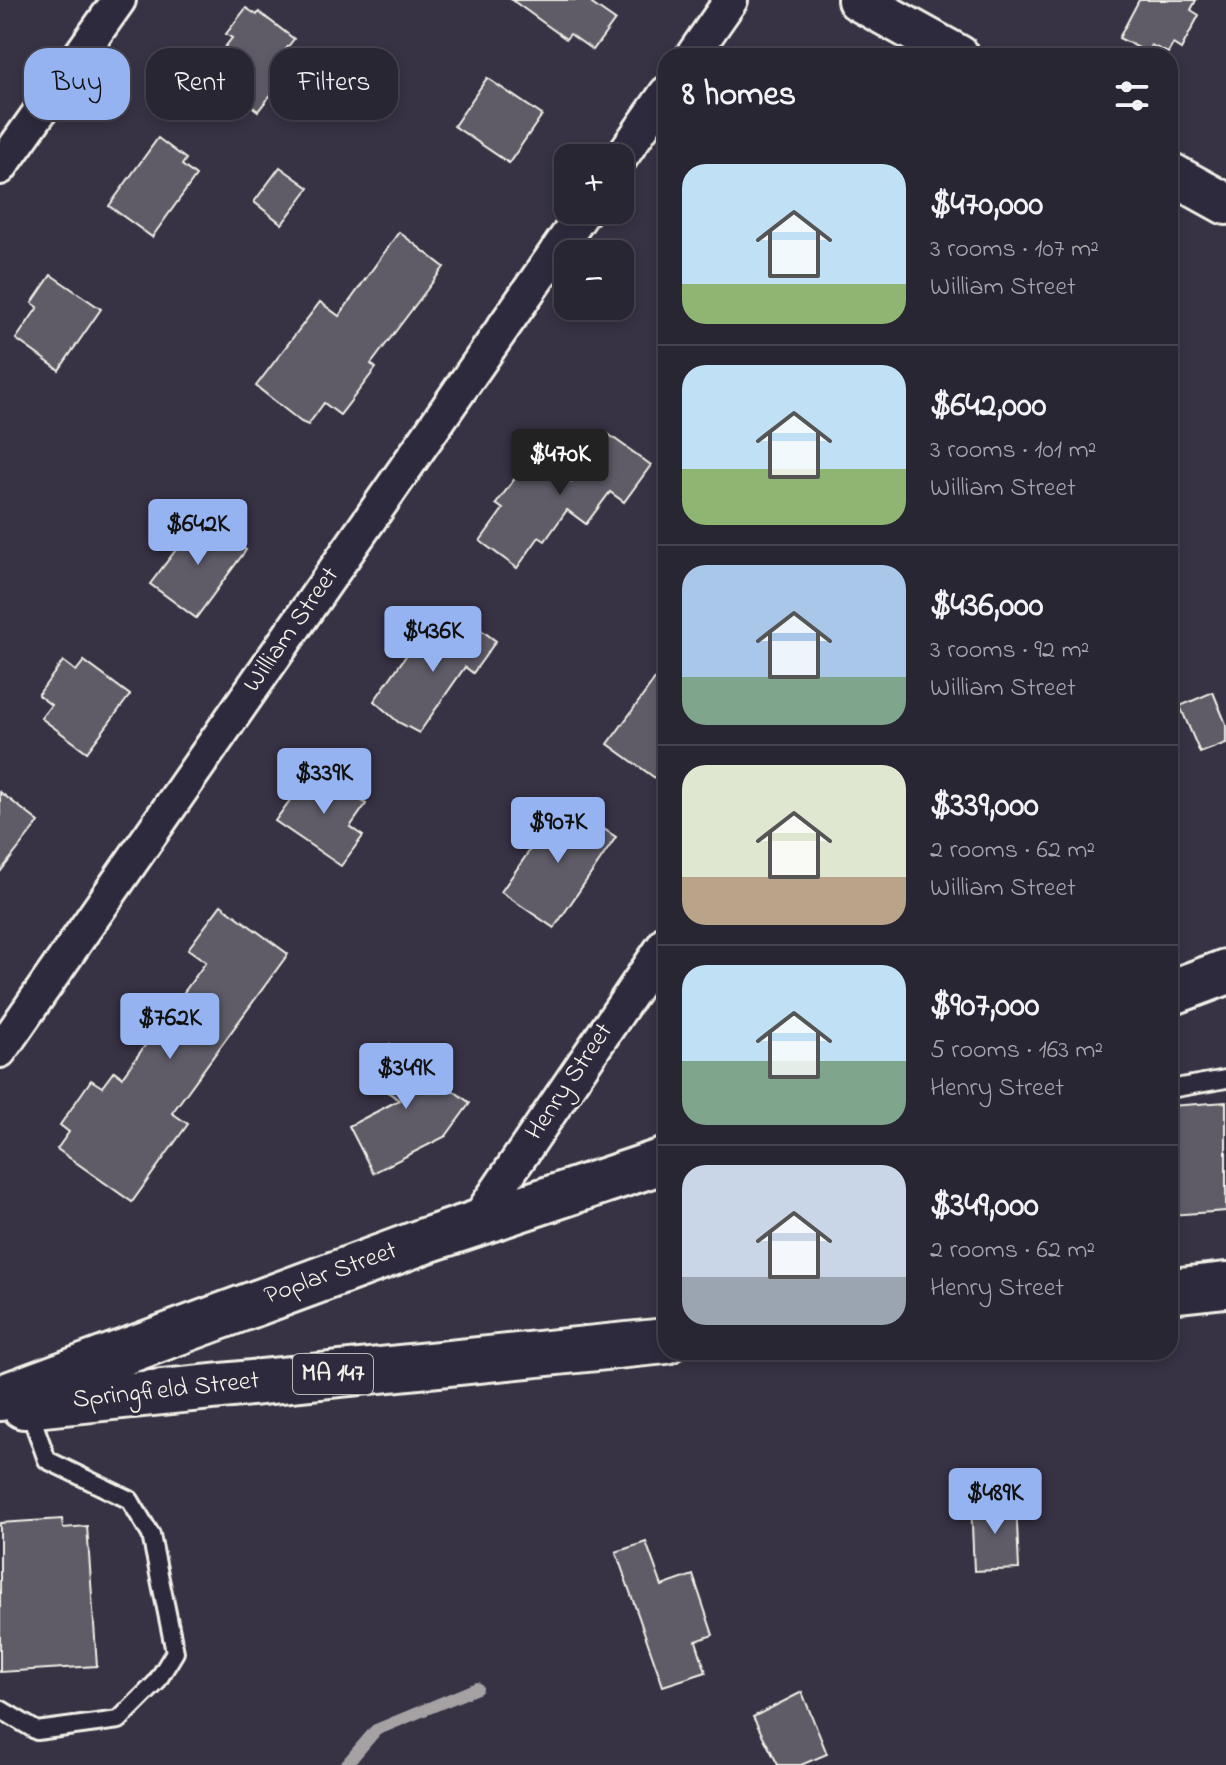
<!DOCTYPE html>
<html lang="en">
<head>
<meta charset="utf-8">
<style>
	:root { --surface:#292633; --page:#312e3b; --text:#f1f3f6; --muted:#a5a5ac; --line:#45434e; --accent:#95b2f1 }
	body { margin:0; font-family:"Indie Flower",sans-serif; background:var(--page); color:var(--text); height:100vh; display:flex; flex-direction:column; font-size:30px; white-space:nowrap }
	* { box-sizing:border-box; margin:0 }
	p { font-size:26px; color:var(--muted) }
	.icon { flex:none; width:44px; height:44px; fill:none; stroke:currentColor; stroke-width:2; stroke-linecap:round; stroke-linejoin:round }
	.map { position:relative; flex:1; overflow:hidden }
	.panel { position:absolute; left:658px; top:48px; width:520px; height:1312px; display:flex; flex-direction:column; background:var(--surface); border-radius:24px; box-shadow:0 4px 12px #0003,0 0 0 2px var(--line) }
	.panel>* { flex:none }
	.guide { position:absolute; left:24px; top:48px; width:514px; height:72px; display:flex; gap:16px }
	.tools { position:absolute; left:554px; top:144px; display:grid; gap:16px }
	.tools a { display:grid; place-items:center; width:80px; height:80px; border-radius:16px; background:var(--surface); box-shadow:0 4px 12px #0003,0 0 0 2px var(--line); font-size:40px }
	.price { position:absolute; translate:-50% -68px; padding:0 18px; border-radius:8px; background:var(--accent); color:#111; font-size:26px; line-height:52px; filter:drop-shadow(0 2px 4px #0008) }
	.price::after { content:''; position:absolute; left:50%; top:48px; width:24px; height:18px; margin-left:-12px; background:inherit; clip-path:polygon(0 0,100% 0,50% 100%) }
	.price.active { background:#222; color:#fff }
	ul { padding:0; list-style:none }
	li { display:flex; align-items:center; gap:24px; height:200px; padding:0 24px }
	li+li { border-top:2px solid var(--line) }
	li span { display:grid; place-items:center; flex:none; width:224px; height:160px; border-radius:24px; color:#555 }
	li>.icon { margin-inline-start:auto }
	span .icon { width:96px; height:96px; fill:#fffc; stroke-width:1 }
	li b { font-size:34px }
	h2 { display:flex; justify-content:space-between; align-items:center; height:96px; padding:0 24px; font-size:34px }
	.pill { padding:0 28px; border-radius:24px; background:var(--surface); box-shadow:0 4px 12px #0003,0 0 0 2px var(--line); font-size:28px; line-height:72px }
	.pill.active { background:var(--accent); color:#111 }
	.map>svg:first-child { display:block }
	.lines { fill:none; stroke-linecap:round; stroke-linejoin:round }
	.stream { stroke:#a6a2a4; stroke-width:12 }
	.building { fill:#5f5c67; stroke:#f4f1e8; stroke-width:2 }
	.service-casing { stroke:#f4f1e8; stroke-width:22 }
	.minor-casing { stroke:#f4f1e8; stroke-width:38 }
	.tertiary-casing { stroke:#f4f1e8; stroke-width:46 }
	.primary-casing { stroke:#f4f1e8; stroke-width:50 }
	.service { stroke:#2f2a3d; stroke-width:16 }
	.minor { stroke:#2f2a3d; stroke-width:32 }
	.tertiary { stroke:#2f2a3d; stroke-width:40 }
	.primary { stroke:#2f2a3d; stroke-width:44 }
	.labels { text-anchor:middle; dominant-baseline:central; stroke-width:6; stroke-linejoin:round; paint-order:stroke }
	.shield { fill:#2f2a3d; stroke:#b9b5b5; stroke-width:2 }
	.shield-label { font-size:24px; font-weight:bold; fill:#f4f1e8 }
	.street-label { font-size:26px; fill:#f4f1e8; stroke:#2f2a3d }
</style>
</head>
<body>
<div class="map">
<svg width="1226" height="1765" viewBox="0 0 1226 1765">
	<rect width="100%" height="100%" fill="#373244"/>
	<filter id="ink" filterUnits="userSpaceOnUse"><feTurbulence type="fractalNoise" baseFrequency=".0125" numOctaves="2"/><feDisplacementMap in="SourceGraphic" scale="16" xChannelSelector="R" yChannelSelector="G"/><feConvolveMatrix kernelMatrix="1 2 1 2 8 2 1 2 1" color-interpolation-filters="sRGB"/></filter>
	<g filter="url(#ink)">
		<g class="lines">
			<polyline class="stream" points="346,1765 376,1730 477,1688"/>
		</g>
		<g class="building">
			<polygon points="512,0 595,0 592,4 615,20 593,50 570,34 566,39"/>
			<polygon points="1139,0 1196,0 1191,10 1199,15 1181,49 1173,44 1168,53 1151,45 1147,52 1119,38"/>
			<polygon points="246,8 257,15 259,12 294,39 271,68 284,78 258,111 206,71 232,38 226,34"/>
			<polygon points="487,78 542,115 509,163 454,126"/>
			<polygon points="158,138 186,159 182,165 196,176 152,237 109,206"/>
			<polygon points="280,167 309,188 282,224 254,202"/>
			<polygon points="399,232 444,267 371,364 376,368 340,415 324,403 308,425 301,422 256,386 320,302 339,316"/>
			<polygon points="51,275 101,309 59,370 16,339 38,307 32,303"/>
			<polygon points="608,434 651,465 624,502 610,492 586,524 567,510 545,541 539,537 517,568 480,541 503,509 496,504 533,454 572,482"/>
			<polygon points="201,517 246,550 196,618 150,584"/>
			<polygon points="458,613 496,641 473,673 465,667 419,733 398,722 374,701 413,646 427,657"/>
			<polygon points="63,661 76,671 84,661 130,695 87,752 41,718 51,705 38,695"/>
			<polygon points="666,664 666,786 608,744"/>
			<polygon points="1213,692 1226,724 1226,743 1200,753 1180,706"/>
			<polygon points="314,767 366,804 350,827 363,836 341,866 275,821"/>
			<polygon points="0,792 39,822 0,872"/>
			<polygon points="563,802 616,837 554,928 501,892"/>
			<polygon points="221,905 288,954 172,1113 188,1124 132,1202 57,1149 69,1132 60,1125 91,1080 102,1087 114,1071 122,1077 206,962 188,949"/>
			<polygon points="390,1044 470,1103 446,1136 373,1173 349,1126 399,1100 366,1076"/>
			<polygon points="1226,1102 1226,1211 1170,1215 1170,1106"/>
			<polygon points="1016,1501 1019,1569 974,1571 971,1503"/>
			<polygon points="62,1519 63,1528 87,1526 97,1666 0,1672 0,1523"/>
			<polygon points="646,1542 662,1586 693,1575 713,1635 696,1641 706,1672 663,1686 616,1552"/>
			<polygon points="802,1692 827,1754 801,1765 778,1765 753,1717"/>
		</g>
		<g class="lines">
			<defs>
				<g id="service">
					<polyline points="1170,1089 1226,1079"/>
					<polyline points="0,1709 37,1731 119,1720 156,1683 175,1652 151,1535 130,1500 47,1460 28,1407"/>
				</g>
				<g id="minor">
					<polyline points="692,56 731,0"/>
					<polyline points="620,159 666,93"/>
					<polyline points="0,168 119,0"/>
					<polyline points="0,1051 585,210"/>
					<polyline points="475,1223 666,942"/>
				</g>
				<g id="tertiary">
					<polyline points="858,0 959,56"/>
					<polyline points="1170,173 1226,204"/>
				</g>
				<g id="primary">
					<polyline points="1170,993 1226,972"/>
					<polyline points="1170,1291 1226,1285"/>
					<polyline points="0,1398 427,1240 666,1160"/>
					<polyline points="24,1406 666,1341"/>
				</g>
			</defs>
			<use href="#service" class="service-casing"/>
			<use href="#minor" class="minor-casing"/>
			<use href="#tertiary" class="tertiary-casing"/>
			<use href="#primary" class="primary-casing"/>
			<use href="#service" class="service"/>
			<use href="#minor" class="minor"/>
			<use href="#tertiary" class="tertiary"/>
			<use href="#primary" class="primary"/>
		</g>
	</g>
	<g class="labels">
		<rect class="shield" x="293" y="1354" width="80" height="40" rx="6"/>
		<g class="shield-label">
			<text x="333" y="1374">MA 147</text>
		</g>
		<g class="street-label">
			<text transform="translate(292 630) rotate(-55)">William Street</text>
			<text transform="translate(570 1082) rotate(-56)">Henry Street</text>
			<text transform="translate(331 1274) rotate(-20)">Poplar Street</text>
			<text transform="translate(166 1391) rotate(-6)">Springfield Street</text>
		</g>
	</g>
</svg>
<div class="tools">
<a>+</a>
<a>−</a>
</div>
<b class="price active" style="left:560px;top:497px">$470K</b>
<b class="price" style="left:198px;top:567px">$642K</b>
<b class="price" style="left:433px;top:674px">$436K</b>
<b class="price" style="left:324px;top:816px">$339K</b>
<b class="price" style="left:558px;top:865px">$907K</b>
<b class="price" style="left:170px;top:1061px">$762K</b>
<b class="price" style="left:406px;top:1111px">$349K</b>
<b class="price" style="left:995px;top:1536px">$489K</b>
<div class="guide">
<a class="pill active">Buy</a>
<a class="pill">Rent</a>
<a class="pill">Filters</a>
</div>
<section class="panel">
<h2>8 homes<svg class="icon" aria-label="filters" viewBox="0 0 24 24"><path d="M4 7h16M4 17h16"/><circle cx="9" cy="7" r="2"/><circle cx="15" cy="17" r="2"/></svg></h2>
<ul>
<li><span style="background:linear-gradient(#bfe0f5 75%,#8fb573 0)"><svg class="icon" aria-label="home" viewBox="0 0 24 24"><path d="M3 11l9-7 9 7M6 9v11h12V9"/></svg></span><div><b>$470,000</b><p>3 rooms · 107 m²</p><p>William Street</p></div></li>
<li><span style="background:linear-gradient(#bfe0f5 65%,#8fb573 0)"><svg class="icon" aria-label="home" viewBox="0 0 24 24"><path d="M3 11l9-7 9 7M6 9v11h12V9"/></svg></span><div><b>$642,000</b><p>3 rooms · 101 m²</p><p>William Street</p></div></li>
<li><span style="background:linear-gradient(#a9c7e8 70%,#7fa58c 0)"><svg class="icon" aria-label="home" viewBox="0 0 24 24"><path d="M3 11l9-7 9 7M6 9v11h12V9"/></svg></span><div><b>$436,000</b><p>3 rooms · 92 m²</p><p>William Street</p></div></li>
<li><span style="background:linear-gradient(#dfe7d0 70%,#b9a48a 0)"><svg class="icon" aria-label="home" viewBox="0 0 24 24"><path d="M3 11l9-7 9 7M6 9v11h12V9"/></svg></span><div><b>$339,000</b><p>2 rooms · 62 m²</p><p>William Street</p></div></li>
<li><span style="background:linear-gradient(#bfe0f5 60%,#7fa58c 0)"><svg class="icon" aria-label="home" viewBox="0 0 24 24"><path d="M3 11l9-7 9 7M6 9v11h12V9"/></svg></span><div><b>$907,000</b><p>5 rooms · 163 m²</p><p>Henry Street</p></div></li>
<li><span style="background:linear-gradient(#c9d6e8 70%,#9aa5b1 0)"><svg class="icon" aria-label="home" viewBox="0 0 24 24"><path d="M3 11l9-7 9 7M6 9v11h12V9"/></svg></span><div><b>$349,000</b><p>2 rooms · 62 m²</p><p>Henry Street</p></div></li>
</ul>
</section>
</div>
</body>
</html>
